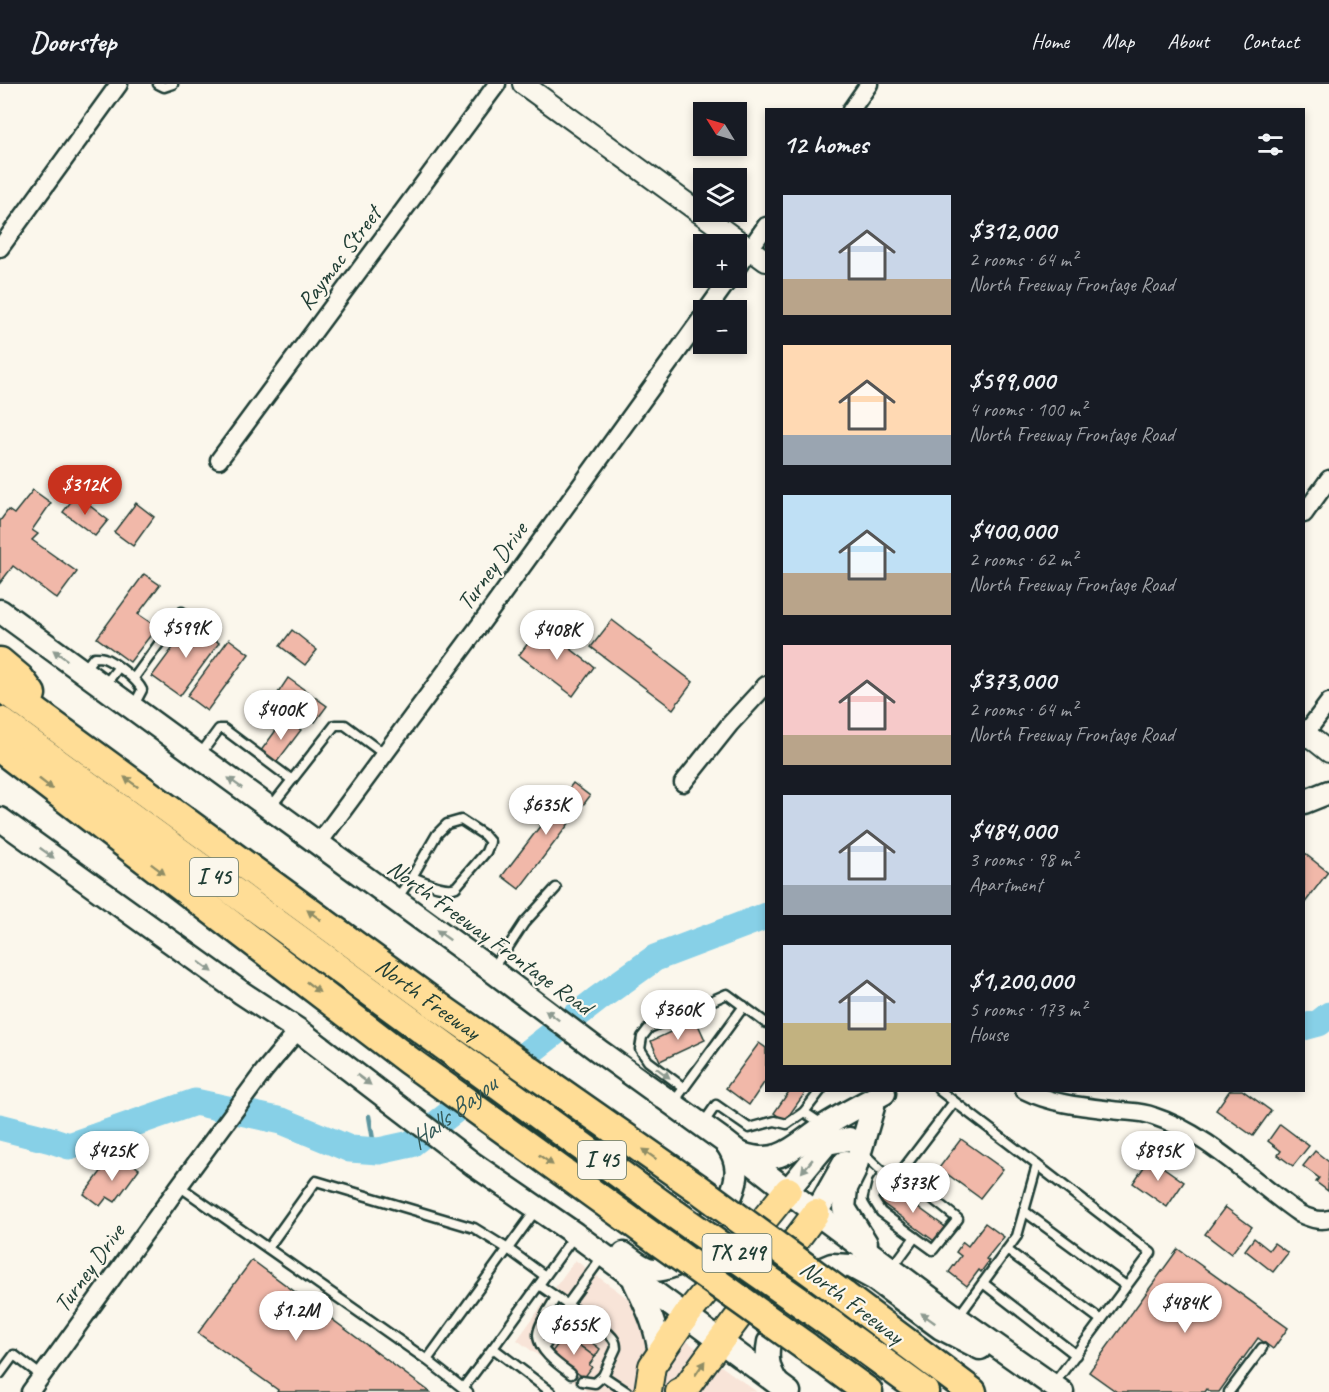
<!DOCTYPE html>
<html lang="en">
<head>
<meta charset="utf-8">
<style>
	:root { --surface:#171b24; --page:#20242c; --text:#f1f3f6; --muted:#9ea1a6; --line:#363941; --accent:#c8321e }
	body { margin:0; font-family:Caveat,sans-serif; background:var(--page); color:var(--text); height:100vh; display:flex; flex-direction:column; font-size:22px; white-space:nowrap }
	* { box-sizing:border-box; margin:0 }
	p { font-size:20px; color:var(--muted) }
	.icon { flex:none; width:33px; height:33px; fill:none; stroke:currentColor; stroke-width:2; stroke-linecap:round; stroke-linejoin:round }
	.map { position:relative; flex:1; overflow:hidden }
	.details { position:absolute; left:765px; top:24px; width:540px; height:984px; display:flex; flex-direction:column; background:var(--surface); border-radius:0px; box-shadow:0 3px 9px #0003 }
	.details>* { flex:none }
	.needle { width:39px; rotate:307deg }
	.controls { position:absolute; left:693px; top:18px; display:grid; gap:12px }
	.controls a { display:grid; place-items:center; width:54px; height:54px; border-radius:0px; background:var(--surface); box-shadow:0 3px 9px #0003; font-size:30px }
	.price { position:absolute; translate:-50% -51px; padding:0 14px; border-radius:21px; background:#fff; color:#222; font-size:20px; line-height:39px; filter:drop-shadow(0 2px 3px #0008) }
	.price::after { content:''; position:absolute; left:50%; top:36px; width:18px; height:14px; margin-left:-9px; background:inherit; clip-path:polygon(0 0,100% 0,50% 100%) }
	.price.selected { background:var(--accent); color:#fff }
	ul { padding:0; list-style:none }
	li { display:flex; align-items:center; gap:18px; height:150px; padding:0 18px }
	li span { display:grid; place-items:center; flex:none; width:168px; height:120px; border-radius:0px; color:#555 }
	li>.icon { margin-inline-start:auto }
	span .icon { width:72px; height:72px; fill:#fffc; stroke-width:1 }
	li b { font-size:26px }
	h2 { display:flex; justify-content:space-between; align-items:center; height:72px; padding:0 18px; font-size:26px }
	header { display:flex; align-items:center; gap:36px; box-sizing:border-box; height:84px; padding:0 30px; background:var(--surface); border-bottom:2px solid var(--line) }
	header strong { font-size:28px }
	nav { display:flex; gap:33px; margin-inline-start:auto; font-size:21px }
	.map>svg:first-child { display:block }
	.built { fill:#f8e4d8 }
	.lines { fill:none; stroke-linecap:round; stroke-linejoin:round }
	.stream { stroke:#5d959f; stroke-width:4.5 }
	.river { stroke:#87d0e7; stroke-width:27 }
	.building { fill:#f1b8a9; stroke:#1f3d34; stroke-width:1.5 }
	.service-casing { stroke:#1f3d34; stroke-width:13 }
	.minor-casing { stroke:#1f3d34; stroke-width:21 }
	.tertiary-casing { stroke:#1f3d34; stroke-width:24 }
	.secondary-casing { stroke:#1f3d34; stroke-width:27 }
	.primary-casing { stroke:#1f3d34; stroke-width:30 }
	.motorway-casing { stroke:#1f3d34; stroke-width:33 }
	.service { stroke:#fbf7ec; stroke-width:8 }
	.minor { stroke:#fbf7ec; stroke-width:16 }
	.tertiary { stroke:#fbf7ec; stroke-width:20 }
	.secondary { stroke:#fbf7ec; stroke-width:22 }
	.primary { stroke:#ffdd96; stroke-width:26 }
	.motorway { stroke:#ffdd96; stroke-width:28 }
	.motorway-bridge-casing { stroke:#1f3d34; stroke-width:33; stroke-linecap:butt }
	.motorway-bridge { stroke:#ffdd96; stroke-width:28 }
	.oneway { fill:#8d9a90 }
	.oneway2 { fill:#8f8d65 }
	.labels { text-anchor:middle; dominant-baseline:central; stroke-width:4.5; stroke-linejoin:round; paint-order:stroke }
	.shield { fill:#fbf7ec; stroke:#61756b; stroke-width:1.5 }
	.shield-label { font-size:22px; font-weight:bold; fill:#1f3d34 }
	.street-label { font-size:24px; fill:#1f3d34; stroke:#fbf7ec }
	.water-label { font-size:26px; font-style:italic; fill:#345a58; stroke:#fbf7ec }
</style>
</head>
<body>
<header>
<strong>Doorstep</strong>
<nav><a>Home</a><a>Map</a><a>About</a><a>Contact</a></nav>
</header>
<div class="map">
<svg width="1329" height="1308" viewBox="0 0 1329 1308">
	<rect width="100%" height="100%" fill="#fbf7ec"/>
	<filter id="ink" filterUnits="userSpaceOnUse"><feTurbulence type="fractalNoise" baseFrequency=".0167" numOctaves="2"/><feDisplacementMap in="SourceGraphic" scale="12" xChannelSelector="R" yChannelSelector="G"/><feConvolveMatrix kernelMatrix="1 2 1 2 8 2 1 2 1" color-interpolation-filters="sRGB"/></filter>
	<g filter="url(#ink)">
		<polygon class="built" points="575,1176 757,1308 588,1308 517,1256"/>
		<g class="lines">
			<polyline class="stream" points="369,1032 375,1067"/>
			<g class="river">
				<polyline points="1304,943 1319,939 1329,931"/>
				<path id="s1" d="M 0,1043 L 51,1056 L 69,1062 L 195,1018 L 282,1037 L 350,1065 L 379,1067 L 411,1060 L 599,914 L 655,874 L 766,832"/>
			</g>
		</g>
		<g class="building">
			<polygon points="33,406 51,419 32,446 38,450 32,456 77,488 57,515 13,482 0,499 0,437 8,426 14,430"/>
			<polygon points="76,411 108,436 95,452 63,428"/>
			<polygon points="136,419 154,433 133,462 114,448"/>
			<polygon points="144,490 160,501 138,530 157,543 130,578 97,554"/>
			<polygon points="612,536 693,598 673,625 591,563"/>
			<polygon points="192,538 219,559 180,612 152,592"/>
			<polygon points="541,542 594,583 573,612 519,571"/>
			<polygon points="292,546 317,566 305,581 280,562"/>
			<polygon points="229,555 249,570 207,627 187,612"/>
			<polygon points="288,594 327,622 315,638 309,634 304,640 289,629 295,621 278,609"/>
			<polygon points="285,634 301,646 276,679 260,668"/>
			<polygon points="573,699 590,712 519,805 502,792"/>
			<polygon points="1304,769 1328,788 1304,820"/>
			<polygon points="696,936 705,956 660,977 651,957"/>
			<polygon points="759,959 766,964 766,996 749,1021 726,1004"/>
			<polygon points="790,1006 807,1006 785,1037 774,1029"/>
			<polygon points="1230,1006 1242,1006 1271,1027 1253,1052 1216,1026"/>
			<polygon points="1280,1040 1309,1062 1293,1082 1278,1071 1281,1067 1268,1057"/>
			<polygon points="961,1055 1003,1085 980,1114 939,1084"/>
			<polygon points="1315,1067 1329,1078 1328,1107 1316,1098 1319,1094 1303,1082"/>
			<polygon points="123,1073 139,1085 115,1118 107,1113 100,1122 84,1110 106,1081 114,1087"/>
			<polygon points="1150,1074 1184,1098 1167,1123 1133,1099"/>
			<polygon points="889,1102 948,1145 937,1159 878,1116"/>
			<polygon points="1225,1123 1252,1143 1231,1170 1205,1150"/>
			<polygon points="985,1139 1004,1153 986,1175 989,1177 981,1188 979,1186 967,1202 949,1188 961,1172 956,1168 963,1158 968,1162"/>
			<polygon points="1254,1154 1269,1166 1274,1159 1288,1169 1273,1188 1245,1166"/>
			<polygon points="1178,1165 1288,1244 1273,1265 1258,1254 1219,1308 1211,1308 1207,1305 1205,1308 1117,1308 1089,1288"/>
			<polygon points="252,1176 430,1308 277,1308 278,1306 198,1249"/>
			<polygon points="558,1233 600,1265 595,1273 552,1241"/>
			<polygon points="565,1251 595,1273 589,1281 592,1283 584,1294 551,1269"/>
		</g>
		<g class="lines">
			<defs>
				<g id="service">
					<polyline points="158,0 164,3 173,0"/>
					<path d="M 83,587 L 94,573 C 97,573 101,573 104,574 C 114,578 138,596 142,606 L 133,623"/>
					<polyline points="134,594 182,528"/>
					<polyline points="104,602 118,584"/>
					<polyline points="199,672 219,645 224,645 292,696"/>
					<polyline points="270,724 335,641 345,641 384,670"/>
					<path d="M 396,816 L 412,793 L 437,750 L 447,740 L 461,736 L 484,751 L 490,758 L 486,768 L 456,803 C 445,808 424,797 412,793"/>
					<polyline points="491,885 505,868 524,839 556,804"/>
					<polyline points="684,1004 648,977 640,965 642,953 649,944 727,910 766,939"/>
					<polyline points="939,1006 1037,1081 1017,1152 958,1233"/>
					<polyline points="673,1019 744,922"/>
					<polyline points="804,1028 822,1040"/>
					<polyline points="702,1041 716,1021 749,1044 775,1037 787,1040 804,1028 821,1006"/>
					<polyline points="862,1068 884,1089 877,1099 873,1115 881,1128 915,1153"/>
					<polyline points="1037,1081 1151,1169 1053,1301"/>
					<polyline points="179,1102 427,1276 536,1126"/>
					<polyline points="1024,1127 1126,1202"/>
					<polyline points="268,1164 316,1097 474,1144 508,1165 545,1192"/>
					<polyline points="1007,1166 1101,1236"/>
					<polyline points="892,1184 915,1153 933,1166 958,1135 900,1089 954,1018"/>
					<polyline points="983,1199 1076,1271"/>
					<path d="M 539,1201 L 607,1248 C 612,1253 616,1256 616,1264 L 603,1292 L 627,1308"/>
					<path d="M 556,1213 C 551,1223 538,1241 538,1251 C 539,1268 559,1281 571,1290"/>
					<polyline points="567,1221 602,1173"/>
					<path d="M 543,1264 C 553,1254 553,1240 548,1227"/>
					<polyline points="427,1276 468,1308"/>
					<polyline points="0,1290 14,1271 42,1292"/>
					<polyline points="582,1297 595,1299 603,1292"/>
					<polyline points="463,1304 493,1264"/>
					<polyline points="551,1308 493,1264 575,1151"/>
					<polyline points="1229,1308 1262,1264"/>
				</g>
				<g id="minor">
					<polyline points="851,26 869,0"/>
					<polyline points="0,164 119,0"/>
					<polyline points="736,185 766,142"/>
					<polyline points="707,226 730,194"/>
					<polyline points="219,376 497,0"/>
					<polyline points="1304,430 1329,395"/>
					<polyline points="1305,650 1329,618"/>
					<polyline points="683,699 730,640 766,601"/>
					<polyline points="318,760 485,534 704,231"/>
					<path d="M 1024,1006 C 1054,1021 1088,1023 1121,1027 C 1132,1028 1143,1028 1153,1032 C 1209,1050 1252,1097 1300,1130 C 1309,1134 1319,1138 1329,1135"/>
					<polyline points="30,1308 179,1102 264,987 298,946"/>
				</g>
				<g id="tertiary">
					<polyline points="523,0 766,177"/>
					<polyline points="1304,648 1329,668"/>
				</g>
				<g id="secondary">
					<polyline points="0,527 490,885 599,967 724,1057 816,1129 957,1234 1062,1308"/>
					<polyline points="1304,652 1305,650"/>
					<polyline points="1304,718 1329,708"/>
					<polyline points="0,735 242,909 298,946 473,1080 575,1150 789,1308"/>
					<path d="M 742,1070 C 781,1084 797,1059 826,1041 C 845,1029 865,1019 884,1009"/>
					<polyline points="788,1106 827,1059 849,1055"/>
					<polyline points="816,1129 845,1078"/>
					<polyline points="866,1159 844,1124 846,1104 854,1088 873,1023"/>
					<path d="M 624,1170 C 644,1185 650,1191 675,1181 L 731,1111 C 739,1093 739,1077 727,1060"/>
					<path d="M 635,1198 C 647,1223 657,1243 660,1271"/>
					<path d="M 777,1299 C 768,1285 766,1274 769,1258 L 820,1186 L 832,1181 L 851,1182 L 873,1194 L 941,1244 L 980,1264"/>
				</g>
				<g id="primary">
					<polyline points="648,1308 652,1282 686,1232 788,1106"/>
					<polyline points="679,1308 685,1305 706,1276 816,1129"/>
				</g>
				<g id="motorway">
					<polyline points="0,578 19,594 31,610"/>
					<path id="s2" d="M 0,602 L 446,928 L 696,1103"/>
					<polyline points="0,637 676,1131"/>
					<polyline points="0,664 408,976 657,1156"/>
					<polyline points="843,1211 972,1308"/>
					<polyline points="824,1235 924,1308"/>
					<polyline points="805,1262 868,1308"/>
				</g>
			</defs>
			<use href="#service" class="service-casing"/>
			<use href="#minor" class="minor-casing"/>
			<use href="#tertiary" class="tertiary-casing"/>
			<use href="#secondary" class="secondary-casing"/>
			<use href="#primary" class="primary-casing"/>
			<use href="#motorway" class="motorway-casing"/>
			<use href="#service" class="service"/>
			<use href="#minor" class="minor"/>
			<use href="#tertiary" class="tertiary"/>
			<use href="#secondary" class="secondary"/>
			<use href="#primary" class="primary"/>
			<use href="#motorway" class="motorway"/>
			<defs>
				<g id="motorway-bridge">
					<polyline points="696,1103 843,1211"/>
					<polyline points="676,1131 824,1235"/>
					<polyline points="657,1156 805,1262"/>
				</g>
			</defs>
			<use href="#motorway-bridge" class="motorway-bridge-casing"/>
			<use href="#motorway-bridge" class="motorway-bridge"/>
		</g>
		<defs><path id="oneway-solid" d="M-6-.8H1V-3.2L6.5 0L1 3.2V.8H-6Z" transform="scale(1.5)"/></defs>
		<g class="oneway">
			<use href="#oneway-solid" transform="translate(60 571) rotate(-144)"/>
			<use href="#oneway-solid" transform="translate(235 699) rotate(-144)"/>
			<use href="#oneway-solid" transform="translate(47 769) rotate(36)"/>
			<use href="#oneway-solid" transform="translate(443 851) rotate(-144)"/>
			<use href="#oneway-solid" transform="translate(206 883) rotate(36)"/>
			<use href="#oneway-solid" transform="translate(552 931) rotate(-143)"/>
			<use href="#oneway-solid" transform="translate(663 989) rotate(37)"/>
			<use href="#oneway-solid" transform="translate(364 996) rotate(37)"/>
			<use href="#oneway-solid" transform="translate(807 1082) rotate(130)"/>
			<use href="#oneway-solid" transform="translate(928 1234) rotate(-144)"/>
		</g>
		<g class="oneway2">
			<use href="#oneway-solid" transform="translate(131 698) rotate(-144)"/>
			<use href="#oneway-solid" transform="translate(46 700) rotate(38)"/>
			<use href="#oneway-solid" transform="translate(158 785) rotate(37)"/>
			<use href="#oneway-solid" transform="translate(314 831) rotate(-144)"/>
			<use href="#oneway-solid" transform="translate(313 903) rotate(38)"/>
			<use href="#oneway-solid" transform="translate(649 1070) rotate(-145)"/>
			<use href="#oneway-solid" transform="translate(546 1076) rotate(36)"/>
			<use href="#oneway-solid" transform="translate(700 1284) rotate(-56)"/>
		</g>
	</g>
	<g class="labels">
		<g class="shield">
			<rect x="190" y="774" width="48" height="38" rx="4.5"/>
			<rect x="578" y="1057" width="48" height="38" rx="4.5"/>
			<rect x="702.5" y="1150" width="69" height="38" rx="4.5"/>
		</g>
		<g class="shield-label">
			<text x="214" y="793">I 45</text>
			<text x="602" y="1076">I 45</text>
			<text x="737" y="1169">TX 249</text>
		</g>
		<g class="street-label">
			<text transform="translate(339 174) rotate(-53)">Raymac Street</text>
			<text transform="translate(492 482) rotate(-54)">Turney Drive</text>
			<text transform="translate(490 853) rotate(36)">North Freeway Frontage Road</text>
			<text stroke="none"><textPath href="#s2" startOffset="530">North Freeway</textPath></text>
			<text transform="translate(89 1184) rotate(-54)">Turney Drive</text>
			<text transform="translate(852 1218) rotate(37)">North Freeway</text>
		</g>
		<g class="water-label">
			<text stroke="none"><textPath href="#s1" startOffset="482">Halls Bayou</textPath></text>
		</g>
	</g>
</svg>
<div class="controls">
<a><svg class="needle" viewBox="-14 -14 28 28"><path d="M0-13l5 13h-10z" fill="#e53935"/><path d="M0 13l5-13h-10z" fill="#9ea1a6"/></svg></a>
<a><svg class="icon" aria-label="layers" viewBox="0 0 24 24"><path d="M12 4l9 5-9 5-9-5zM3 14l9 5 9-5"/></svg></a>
<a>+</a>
<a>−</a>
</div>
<b class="price selected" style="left:85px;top:432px">$312K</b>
<b class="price" style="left:186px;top:575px">$599K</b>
<b class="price" style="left:557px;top:577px">$408K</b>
<b class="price" style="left:281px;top:657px">$400K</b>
<b class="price" style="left:546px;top:752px">$635K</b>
<b class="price" style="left:678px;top:957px">$360K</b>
<b class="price" style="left:112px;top:1098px">$425K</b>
<b class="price" style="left:1158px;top:1098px">$895K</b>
<b class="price" style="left:913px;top:1130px">$373K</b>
<b class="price" style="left:1185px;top:1250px">$484K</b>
<b class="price" style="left:296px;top:1258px">$1.2M</b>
<b class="price" style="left:574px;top:1272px">$655K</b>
<section class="details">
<h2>12 homes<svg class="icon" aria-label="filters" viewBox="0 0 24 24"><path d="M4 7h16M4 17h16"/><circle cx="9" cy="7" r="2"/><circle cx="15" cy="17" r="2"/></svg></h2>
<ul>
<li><span style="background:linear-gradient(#c9d6e8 70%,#b9a48a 0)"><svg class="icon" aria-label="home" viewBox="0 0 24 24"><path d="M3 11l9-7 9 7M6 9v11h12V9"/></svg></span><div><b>$312,000</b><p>2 rooms · 64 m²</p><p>North Freeway Frontage Road</p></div></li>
<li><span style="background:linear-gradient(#ffd9b3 75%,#9aa5b1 0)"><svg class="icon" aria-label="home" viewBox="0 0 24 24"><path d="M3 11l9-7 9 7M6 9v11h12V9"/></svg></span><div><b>$599,000</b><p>4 rooms · 100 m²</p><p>North Freeway Frontage Road</p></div></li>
<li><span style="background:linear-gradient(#bfe0f5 65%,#b9a48a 0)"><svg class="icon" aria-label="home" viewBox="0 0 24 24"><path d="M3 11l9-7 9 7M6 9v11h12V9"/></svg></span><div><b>$400,000</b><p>2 rooms · 62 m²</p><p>North Freeway Frontage Road</p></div></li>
<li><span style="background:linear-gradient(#f6c9c9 75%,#b9a48a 0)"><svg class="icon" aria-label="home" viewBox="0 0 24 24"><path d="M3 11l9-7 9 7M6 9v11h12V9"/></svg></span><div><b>$373,000</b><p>2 rooms · 64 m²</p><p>North Freeway Frontage Road</p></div></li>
<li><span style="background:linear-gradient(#c9d6e8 75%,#9aa5b1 0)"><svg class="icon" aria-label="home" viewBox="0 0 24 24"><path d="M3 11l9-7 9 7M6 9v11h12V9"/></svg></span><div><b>$484,000</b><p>3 rooms · 98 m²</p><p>Apartment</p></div></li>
<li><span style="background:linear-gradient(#c9d6e8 65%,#c2b280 0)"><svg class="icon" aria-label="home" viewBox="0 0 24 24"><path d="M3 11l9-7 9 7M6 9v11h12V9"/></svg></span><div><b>$1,200,000</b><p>5 rooms · 173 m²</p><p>House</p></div></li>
</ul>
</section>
</div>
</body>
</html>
